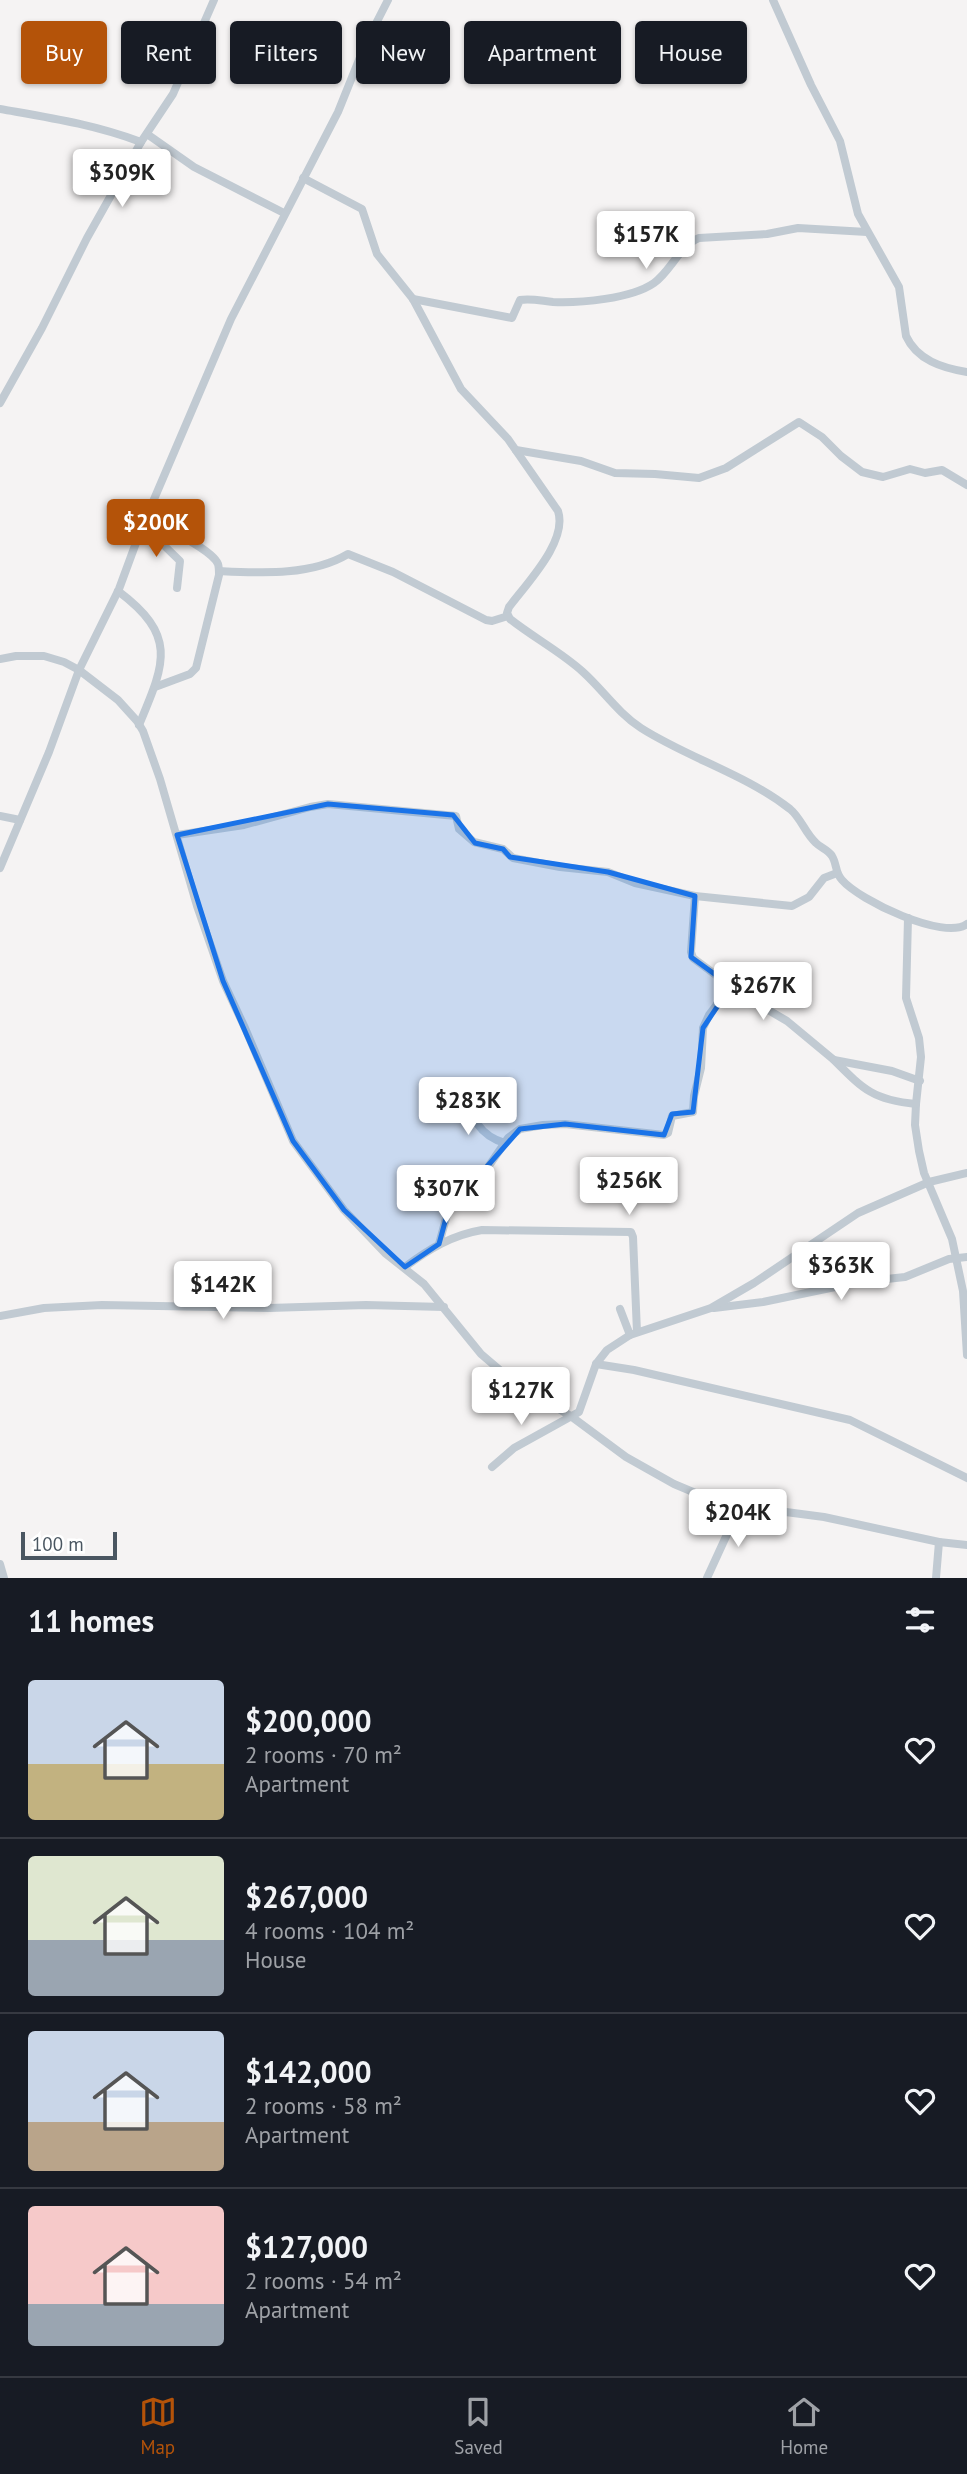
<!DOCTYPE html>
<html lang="en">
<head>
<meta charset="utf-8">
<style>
	:root { --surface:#171b24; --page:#242831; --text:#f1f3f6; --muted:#9ea1a6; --line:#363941; --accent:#b45309 }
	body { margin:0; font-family:"PT Sans",sans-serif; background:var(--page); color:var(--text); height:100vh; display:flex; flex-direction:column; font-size:26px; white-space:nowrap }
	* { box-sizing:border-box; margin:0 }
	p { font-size:23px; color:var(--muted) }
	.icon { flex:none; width:38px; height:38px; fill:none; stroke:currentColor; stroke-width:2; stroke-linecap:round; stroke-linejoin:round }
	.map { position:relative; height:1578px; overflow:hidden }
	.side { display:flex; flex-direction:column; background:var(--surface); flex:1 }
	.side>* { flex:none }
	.top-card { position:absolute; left:21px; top:21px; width:926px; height:63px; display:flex; gap:14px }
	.scale { position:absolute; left:21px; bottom:18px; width:96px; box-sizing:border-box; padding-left:7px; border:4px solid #4a5661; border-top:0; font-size:19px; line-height:24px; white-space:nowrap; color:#4a5661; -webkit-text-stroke:5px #fff; paint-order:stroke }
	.price { position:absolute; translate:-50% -60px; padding:0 16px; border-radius:7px; background:#fff; color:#222; font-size:23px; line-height:46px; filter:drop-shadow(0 2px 4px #0008) }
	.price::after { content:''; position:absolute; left:50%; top:42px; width:21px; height:16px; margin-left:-10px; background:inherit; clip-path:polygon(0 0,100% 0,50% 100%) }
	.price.current { background:var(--accent); color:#fff }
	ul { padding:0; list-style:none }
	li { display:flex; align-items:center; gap:21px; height:175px; padding:0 28px }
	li+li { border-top:2px solid var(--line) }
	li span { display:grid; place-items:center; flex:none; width:196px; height:140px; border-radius:7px; color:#555 }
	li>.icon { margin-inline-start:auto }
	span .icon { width:84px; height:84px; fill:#fffc; stroke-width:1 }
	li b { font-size:30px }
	h2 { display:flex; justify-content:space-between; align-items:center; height:84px; padding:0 28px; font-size:30px }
	.tag { padding:0 24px; border-radius:7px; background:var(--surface); box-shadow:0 2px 5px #0004; font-size:24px; line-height:63px }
	.tag.current { background:var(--accent); color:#fff }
	.tabs { display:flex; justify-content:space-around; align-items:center; height:98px; border-top:2px solid var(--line); background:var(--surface); font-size:19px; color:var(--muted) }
	.tabs a { display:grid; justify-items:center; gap:4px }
	.tabs .current { color:var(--accent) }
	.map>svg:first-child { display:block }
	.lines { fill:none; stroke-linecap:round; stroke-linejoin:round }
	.street { stroke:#c1cad2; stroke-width:8 }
	.marked { fill:#1a73e8; fill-opacity:0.2; stroke:#1a73e8; stroke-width:5; stroke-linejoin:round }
</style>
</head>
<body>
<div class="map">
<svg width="967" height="1578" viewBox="0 0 967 1578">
	<rect width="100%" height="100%" fill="#f5f3f3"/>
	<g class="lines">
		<g class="street">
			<path d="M 773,0 L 811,85 L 840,141 L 858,214 L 899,287 L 906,336 C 917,360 942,368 967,372"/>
			<path d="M 0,109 C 51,118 92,124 141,142"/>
			<polyline points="147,134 194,167 284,213"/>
			<path d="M 303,178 L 362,209 L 377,254 L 413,299 L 461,389 L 508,439 L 558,511 C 568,541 527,583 509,607 L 507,613 L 510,619 C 534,638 561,652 583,672 C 603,690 618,713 641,728 C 688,758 745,774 790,809 C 801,818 805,833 816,843 C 821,848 828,850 832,856 C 837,864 835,873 842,880 C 859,900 944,941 967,924"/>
			<path d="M 413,299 L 512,318 L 520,300 C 531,298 542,301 553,302 C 580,303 631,299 654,283 C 671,271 680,245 699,238 L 767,234 L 798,228 L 867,232"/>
			<polyline points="0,403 42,328 87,238 141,142 173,94 214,0"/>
			<polyline points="516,450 581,461 615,473 655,474 699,478 726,468 799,422 822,437 841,456 862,472 883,477 910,469 925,473 942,470 967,485"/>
			<path d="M 147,518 C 162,526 212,549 218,564 C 219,567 219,572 219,575 L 196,668 L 190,674 L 155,687"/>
			<polyline points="143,525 180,561 177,588"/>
			<path d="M 219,571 C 262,573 311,576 348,554 L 393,572 L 486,620 L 492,621 L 508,616"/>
			<path d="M 118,591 C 178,636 165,663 139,725"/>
			<polyline points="0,659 16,656 44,656 64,662 79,670 118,700 137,721 143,731 160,779 197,906 223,981 245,1028 293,1141 344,1210 385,1253 424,1284 481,1354 509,1378 572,1417 626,1457 674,1484 705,1497 740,1506 824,1517 939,1542 967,1545"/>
			<polyline points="0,816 20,820"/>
			<polyline points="177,835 244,825 310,807 328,804 456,816 459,829 474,842 503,849 513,858 560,867 608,872 635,883 695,896 792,906 809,897 824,878 837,873"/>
			<polyline points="0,868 49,752 79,670 119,589 140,532 231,319 338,112 365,45 388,0"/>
			<polyline points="695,896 691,952 693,958 744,996 787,1021 834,1060 892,1071 920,1081"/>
			<polyline points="908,918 906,998 919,1038 921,1057 916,1104 915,1125 919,1151 924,1173 952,1239 963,1291 967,1355"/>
			<path d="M 834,1060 C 863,1089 873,1100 916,1104"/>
			<path d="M 451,1087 L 459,1087 L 462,1089 C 471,1114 477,1135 505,1143"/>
			<polyline points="439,1244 448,1211 475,1186 508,1138 520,1129 543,1125 565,1124 664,1135 668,1133 672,1116 693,1112 694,1096 701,1068 703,1028 709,1015 731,986"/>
			<path d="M 405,1267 C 429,1249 452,1235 482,1230 L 631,1232 L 633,1237 L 637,1332"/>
			<polyline points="714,1308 763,1302 859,1282 905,1277 949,1259 967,1257"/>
			<polyline points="620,1309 630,1335"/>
			<polyline points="0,1316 44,1308 102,1305 269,1308 366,1305 444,1307"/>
			<polyline points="596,1364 634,1370 850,1420 967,1478"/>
			<polyline points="492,1467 514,1448 579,1412 596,1364 607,1350 630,1335 711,1308 754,1283 858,1213 929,1182 967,1173"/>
			<polyline points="0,1564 4,1578"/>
			<polyline points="707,1578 740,1506"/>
			<polyline points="936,1578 939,1542"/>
		</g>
	</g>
	<path class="marked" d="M 328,804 L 453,815 L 475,843 L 503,849 L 510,857 L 608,872 L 695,896 L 691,957 L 731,986 L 703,1028 L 693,1112 L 672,1114 L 664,1135 L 565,1124 L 520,1129 L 448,1211 L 439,1244 L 405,1267 L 344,1210 L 293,1141 L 223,981 L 177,835 Z"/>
</svg>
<div class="scale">100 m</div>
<b class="price" style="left:122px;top:209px">$309K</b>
<b class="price" style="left:646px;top:271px">$157K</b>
<b class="price current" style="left:156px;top:559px">$200K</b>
<b class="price" style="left:763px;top:1022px">$267K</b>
<b class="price" style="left:468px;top:1137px">$283K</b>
<b class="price" style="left:629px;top:1217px">$256K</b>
<b class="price" style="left:446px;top:1225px">$307K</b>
<b class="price" style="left:841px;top:1302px">$363K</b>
<b class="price" style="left:223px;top:1321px">$142K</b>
<b class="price" style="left:521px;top:1427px">$127K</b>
<b class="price" style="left:738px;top:1549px">$204K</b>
<div class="top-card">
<a class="tag current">Buy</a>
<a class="tag">Rent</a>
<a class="tag">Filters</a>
<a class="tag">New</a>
<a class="tag">Apartment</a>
<a class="tag">House</a>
</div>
</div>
<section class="side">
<h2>11 homes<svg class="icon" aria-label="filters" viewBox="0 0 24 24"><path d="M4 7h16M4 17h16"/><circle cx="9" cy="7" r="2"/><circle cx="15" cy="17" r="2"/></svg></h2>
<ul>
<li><span style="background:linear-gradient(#c9d6e8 60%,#c2b280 0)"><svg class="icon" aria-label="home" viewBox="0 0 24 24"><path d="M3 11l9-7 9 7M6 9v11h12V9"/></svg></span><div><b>$200,000</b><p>2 rooms · 70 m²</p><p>Apartment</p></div><svg class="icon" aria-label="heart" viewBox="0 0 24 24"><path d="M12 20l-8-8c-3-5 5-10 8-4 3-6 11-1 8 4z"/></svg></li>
<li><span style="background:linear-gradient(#dfe7d0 60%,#9aa5b1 0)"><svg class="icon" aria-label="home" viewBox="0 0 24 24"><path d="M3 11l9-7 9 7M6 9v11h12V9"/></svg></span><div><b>$267,000</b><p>4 rooms · 104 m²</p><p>House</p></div><svg class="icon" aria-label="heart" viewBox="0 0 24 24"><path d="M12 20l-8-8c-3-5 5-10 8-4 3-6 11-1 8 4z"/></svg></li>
<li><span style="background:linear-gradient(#c9d6e8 65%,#b9a48a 0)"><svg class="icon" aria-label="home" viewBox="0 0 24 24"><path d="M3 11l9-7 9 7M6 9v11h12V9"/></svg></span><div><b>$142,000</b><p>2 rooms · 58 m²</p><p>Apartment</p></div><svg class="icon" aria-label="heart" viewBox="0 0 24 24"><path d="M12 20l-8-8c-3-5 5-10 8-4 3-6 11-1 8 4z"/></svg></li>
<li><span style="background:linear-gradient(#f6c9c9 70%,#9aa5b1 0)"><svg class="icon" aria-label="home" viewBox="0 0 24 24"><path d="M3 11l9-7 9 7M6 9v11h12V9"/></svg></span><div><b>$127,000</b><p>2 rooms · 54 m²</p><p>Apartment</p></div><svg class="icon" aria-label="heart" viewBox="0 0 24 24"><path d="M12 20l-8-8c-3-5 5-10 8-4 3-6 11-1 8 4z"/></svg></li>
</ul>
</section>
<nav class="tabs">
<a class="current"><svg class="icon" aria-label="map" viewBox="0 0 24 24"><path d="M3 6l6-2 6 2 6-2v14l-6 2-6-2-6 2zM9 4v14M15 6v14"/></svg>Map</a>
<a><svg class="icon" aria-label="saved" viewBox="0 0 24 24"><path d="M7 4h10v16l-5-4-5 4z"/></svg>Saved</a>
<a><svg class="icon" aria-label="home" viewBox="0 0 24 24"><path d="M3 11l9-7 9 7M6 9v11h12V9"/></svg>Home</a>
</nav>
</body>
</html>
